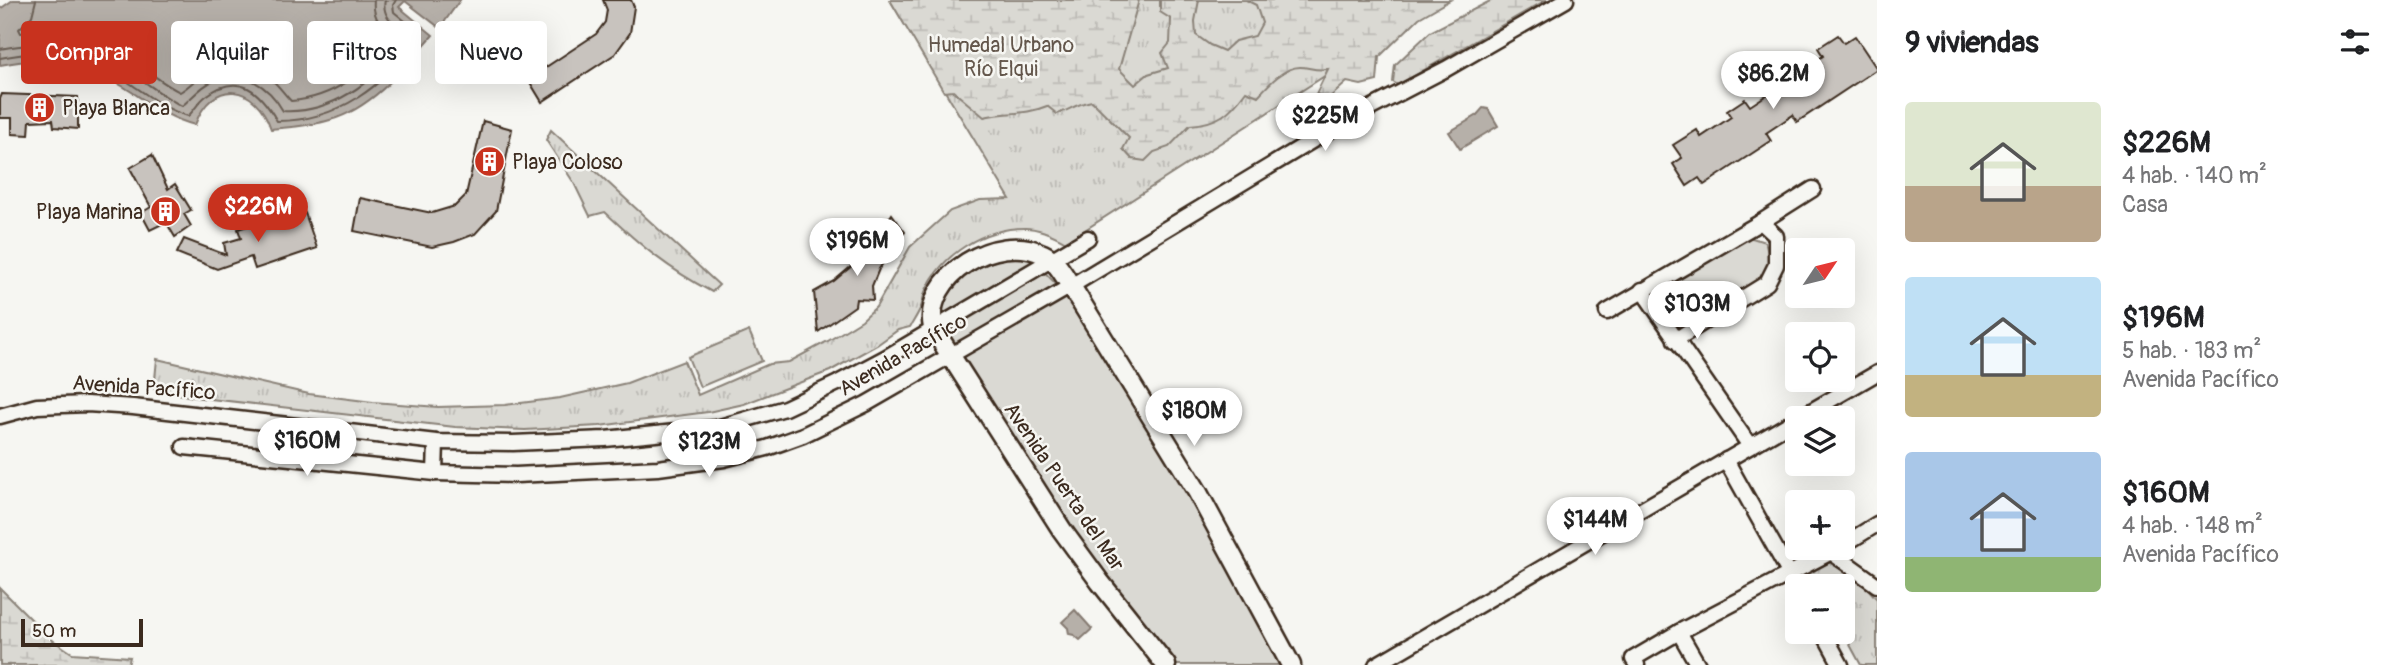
<!DOCTYPE html>
<html lang="es">
<head>
<meta charset="utf-8">
<style>
	:root { --surface:#fff; --page:#f2f2f2; --text:#202124; --muted:#757577; --accent:#c8321e }
	body { margin:0; font-family:Pangolin,sans-serif; background:var(--page); color:var(--text); height:100vh; display:flex; flex-direction:column; font-size:26px; white-space:nowrap }
	* { box-sizing:border-box; margin:0 }
	p { font-size:23px; color:var(--muted) }
	.icon { flex:none; width:38px; height:38px; fill:none; stroke:currentColor; stroke-width:2; stroke-linecap:round; stroke-linejoin:round }
	.map { position:relative; flex:1; overflow:hidden }
	.panel { display:flex; flex-direction:column; background:var(--surface); width:525px }
	.panel>* { flex:none }
	.top-card { position:absolute; left:21px; top:21px; width:665px; height:63px; display:flex; gap:14px }
	.needle { width:46px; rotate:55deg }
	.controls { position:absolute; left:1785px; top:238px; display:grid; gap:14px }
	.controls a { display:grid; place-items:center; width:70px; height:70px; border-radius:7px; background:var(--surface); box-shadow:0 7px 28px #0002; font-size:35px }
	.scale { position:absolute; left:21px; bottom:18px; width:122px; box-sizing:border-box; padding-left:7px; border:4px solid #3b2a1e; border-top:0; font-size:19px; line-height:24px; white-space:nowrap; color:#3b2a1e; -webkit-text-stroke:5px #f6f6f2; paint-order:stroke }
	.price { position:absolute; translate:-50% -60px; padding:0 16px; border-radius:24px; background:#fff; color:#222; font-size:23px; line-height:46px; filter:drop-shadow(0 2px 4px #0008) }
	.price::after { content:''; position:absolute; left:50%; top:42px; width:21px; height:16px; margin-left:-10px; background:inherit; clip-path:polygon(0 0,100% 0,50% 100%) }
	.price.on { background:var(--accent); color:#fff }
	ul { padding:0; list-style:none }
	li { display:flex; align-items:center; gap:21px; height:175px; padding:0 28px }
	li span { display:grid; place-items:center; flex:none; width:196px; height:140px; border-radius:7px; color:#555 }
	li>.icon { margin-inline-start:auto }
	span .icon { width:84px; height:84px; fill:#fffc; stroke-width:1 }
	li b { font-size:30px }
	h2 { display:flex; justify-content:space-between; align-items:center; height:84px; padding:0 28px; font-size:30px }
	.chip { padding:0 24px; border-radius:7px; background:var(--surface); box-shadow:0 7px 28px #0002; font-size:24px; line-height:63px }
	.chip.on { background:var(--accent); color:#fff }
	main { display:flex; flex:1; min-height:0 }
	.map>svg:first-child { display:block }
	.grass { fill:url(#grass-tufts); stroke:#8a8278; stroke-width:2 }
	.wetland { fill:url(#wetland-marsh); stroke:#8a8278; stroke-width:2 }
	.park { fill:#dad9d3; stroke:#8a8278; stroke-width:2 }
	.water { fill:#b6b0a9; stroke:#857a71; stroke-width:2 }
	.lines { fill:none; stroke-linecap:round; stroke-linejoin:round }
	.shore { stroke:#6c6056; stroke-width:2 }
	.building { fill:#c8c3be; stroke:#3b2a1e; stroke-width:2 }
	.minor-casing { stroke:#3b2a1e; stroke-width:19 }
	.tertiary-casing { stroke:#3b2a1e; stroke-width:23 }
	.minor { stroke:#f6f6f2; stroke-width:14 }
	.tertiary { stroke:#f6f6f2; stroke-width:18 }
	.labels { text-anchor:middle; dominant-baseline:central; stroke-width:5; stroke-linejoin:round; paint-order:stroke }
	.park-label { font-size:21px; fill:#63564b; stroke:#f6f6f2 }
	.poi-label { font-size:21px; fill:#3b2a1e; stroke:#f6f6f2; text-anchor:start }
	.street-label { font-size:21px; fill:#3b2a1e; stroke:#f6f6f2 }
</style>
</head>
<body>
<main>
<div class="map">
<svg width="1877" height="665" viewBox="0 0 1877 665">
	<defs>
		<pattern id="grass-tufts" width="24" height="20" patternUnits="userSpaceOnUse" patternTransform="scale(1.75)"><rect width="24" height="20" fill="#dad9d3"/><path d="M3 7l-1-3M5 7V3M7 7l1-3M15 17l-1-3M17 17v-4M19 17l1-3" fill="none" stroke="#bcbab5"/></pattern>
		<pattern id="wetland-marsh" width="20" height="14" patternUnits="userSpaceOnUse" patternTransform="scale(1.75)"><rect width="20" height="14" fill="#dad9d3"/><path d="M1 5h8M5 5V1M11 12h8M15 12V8" fill="none" stroke="#bcbab5"/></pattern>
	</defs>
	<rect width="100%" height="100%" fill="#f6f6f2"/>
	<filter id="ink" filterUnits="userSpaceOnUse"><feTurbulence type="fractalNoise" baseFrequency=".0143" numOctaves="2"/><feDisplacementMap in="SourceGraphic" scale="14" xChannelSelector="R" yChannelSelector="G"/><feConvolveMatrix kernelMatrix="1 2 1 2 8 2 1 2 1" color-interpolation-filters="sRGB"/></filter>
	<g filter="url(#ink)">
		<g class="grass">
			<path d="M 890,0 L 1443,0 L 1066,242 C 1054,235 1040,228 1025,228 C 983,228 942,254 925,292 C 923,297 923,302 921,307 C 918,314 914,320 910,327 L 898,330 L 877,345 L 830,371 L 744,404 L 708,412 L 599,426 L 525,430 L 455,427 L 193,397 L 154,389 L 157,359 L 309,394 L 373,402 L 438,407 L 505,405 L 560,398 L 627,383 L 684,361 L 698,395 L 769,364 L 789,362 L 828,341 L 862,320 L 876,307 L 910,247 L 950,211 L 980,200 L 1010,199 Z"/>
			<path d="M 551,130 L 719,285 L 712,292 C 667,268 642,247 605,212 L 590,216 L 574,183 L 546,140 Z"/>
			<polygon points="1828,562 1860,580 1877,599 1877,665 1861,665 1843,632 1843,586 1818,586 1810,573"/>
		</g>
		<g class="wetland">
			<path d="M 890,0 L 1139,0 L 1119,69 L 1135,85 L 1148,74 L 1168,68 L 1162,53 L 1170,43 L 1171,19 L 1160,12 L 1160,0 L 1199,0 L 1195,21 L 1196,35 L 1210,45 L 1224,51 L 1235,41 L 1255,36 L 1262,23 L 1256,5 L 1246,0 L 1450,0 L 1419,18 L 1379,57 L 1377,81 L 1361,85 L 1347,82 L 1328,99 L 1316,94 L 1328,69 C 1314,71 1310,67 1300,67 C 1284,67 1268,85 1258,96 L 1246,91 C 1230,113 1219,123 1190,125 L 1169,147 L 1154,152 L 1145,161 L 1132,159 L 1123,149 L 1129,138 L 1092,101 C 1078,103 1070,110 1057,114 L 1047,106 C 1026,115 1005,112 984,117 L 953,91 L 944,92 Z"/>
			<polygon points="1492,0 1546,0 1398,85 1393,82 1395,65 1430,32"/>
			<polygon points="0,588 51,639 72,653 130,657 128,665 0,665"/>
		</g>
		<g class="park">
			<path d="M 1749,237 L 1765,242 C 1771,260 1769,269 1757,284 L 1681,327 L 1674,325 L 1656,294 L 1658,288 Z"/>
			<path d="M 1003,258 L 1027,258 L 1036,263 L 1055,283 L 1145,412 L 1286,665 L 1177,665 L 1069,525 L 944,329 C 931,287 970,269 1003,258 Z"/>
			<polygon points="749,331 762,361 700,387 688,357"/>
		</g>
		<g class="water">
			<path d="M 13,0 L 460,0 L 440,28 L 405,1 L 399,7 L 433,35 C 405,67 373,108 330,120 C 311,126 291,127 271,129 C 256,83 212,78 195,125 C 167,118 148,102 124,87 C 81,62 49,55 0,65 L 0,9 Z"/>
			<polygon points="1483,108 1488,109 1498,126 1460,149 1449,132 1476,116"/>
			<polygon points="1075,610 1092,629 1080,640 1074,635 1069,634 1068,628 1062,622"/>
		</g>
		<g class="lines">
			<g class="shore">
				<path d="M 36,0 L 32,16 L 19,29 L 21,33 C 63,32 102,43 139,66 C 153,74 165,85 180,92 C 189,87 196,78 206,72 C 228,60 255,66 273,81 C 280,87 285,95 291,101 C 335,98 365,71 394,41 L 394,37 C 381,26 372,18 374,0"/>
				<path d="M 0,49 C 50,39 87,48 131,73 C 149,84 164,97 182,106 C 192,98 201,86 213,81 C 242,67 269,86 283,111 C 335,114 377,78 408,40 L 408,35 C 396,25 381,18 385,0"/>
				<path d="M 0,58 C 49,48 89,55 131,84 C 149,96 166,110 188,116 C 194,111 198,102 206,96 C 240,70 261,93 277,121 C 341,121 382,85 421,39 L 421,34 L 394,12 L 393,5 L 396,0"/>
			</g>
		</g>
		<g class="building">
			<polygon points="603,0 631,0 634,7 630,33 615,54 542,102 528,79 596,34 605,22 607,10"/>
			<polygon points="1838,35 1844,43 1855,36 1877,69 1797,122 1793,115 1766,133 1771,141 1704,185 1699,178 1687,186 1673,164 1682,158 1673,145 1697,130 1701,137 1731,117 1727,111 1745,99 1750,106 1774,90 1769,82 1790,69 1794,75 1823,56 1818,48"/>
			<polygon points="2,94 78,97 78,129 54,127 53,120 30,121 29,135 12,134 12,118 0,118 0,99"/>
			<polygon points="483,121 512,129 496,211 475,234 454,242 432,247 354,231 360,198 432,213 455,206 466,195"/>
			<polygon points="152,155 168,189 175,184 191,210 184,214 191,226 175,237 166,222 150,230 141,213 151,207 130,168"/>
			<polygon points="305,213 317,248 255,269 251,257 217,269 177,253 184,239 226,255 224,243 241,238 238,229 282,215 284,221"/>
			<polygon points="892,214 905,232 879,269 872,286 873,300 856,299 855,306 818,332 814,292 834,281 854,264 869,248"/>
		</g>
		<g class="lines">
			<defs>
				<g id="minor">
					<polyline points="1761,222 1813,189"/>
					<polyline points="1642,290 1750,446"/>
					<polyline points="1607,312 1761,222 1776,236 1776,265 1767,283 1675,340"/>
					<polyline points="0,416 37,406 87,404 133,407 436,442 513,443 605,439 716,428 785,408 838,383 885,358 1088,238"/>
					<polyline points="1799,418 1877,373"/>
					<polyline points="696,432 699,462"/>
					<polyline points="184,447 435,473 516,475 658,468 724,459 767,448 803,435 866,404 1071,286 1338,125 1446,69 1566,0"/>
					<polyline points="1726,460 1797,587"/>
					<polyline points="435,473 436,442"/>
					<polyline points="1843,545 1877,524"/>
					<polyline points="1679,632 1698,665"/>
					<polyline points="1823,632 1841,665"/>
					<polyline points="1376,665 1797,419"/>
					<polyline points="1637,665 1633,659 1679,632 1831,552 1877,585"/>
				</g>
				<path id="tertiary" d="M 1166,665 L 1100,582 L 1062,530 L 933,328 C 922,275 998,231 1043,254 C 1056,260 1063,274 1071,286 L 1197,491 L 1291,665"/>
			</defs>
			<use href="#minor" class="minor-casing"/>
			<use href="#tertiary" class="tertiary-casing"/>
			<use href="#minor" class="minor"/>
			<use href="#tertiary" class="tertiary"/>
		</g>
	</g>
	<defs>
		<symbol id="building-disc" viewBox="-11 -11 22 22"><circle r="9.5" fill="#c8321e" stroke="#f6f6f2"/><path d="M-4-6H4V6H1V3H-1V6H-4ZM-2.5-4.3h1.7v1.8h-1.7ZM.8-4.3h1.7v1.8H.8ZM-2.5-1h1.7V.8h-1.7ZM.8-1h1.7V.8H.8Z" fill="#fff"/></symbol>
	</defs>
	<g fill-rule="evenodd">
		<use href="#building-disc" x="22" y="90" width="35" height="35"/>
		<use href="#building-disc" x="472" y="144" width="35" height="35"/>
		<use href="#building-disc" x="148" y="194" width="35" height="35"/>
	</g>
	<g class="labels">
		<g class="park-label">
			<text x="1001" y="45">Humedal Urbano<tspan x="1001" dy="24">Río Elqui</tspan></text>
		</g>
		<g class="poi-label">
			<text x="62" y="108">Playa Blanca</text>
			<text x="512" y="162">Playa Coloso</text>
			<text x="143" y="212" text-anchor="end">Playa Marina</text>
		</g>
		<g class="street-label">
			<text transform="translate(903 355) rotate(-30)">Avenida Pacífico</text>
			<text transform="translate(144 388) rotate(4)">Avenida Pacífico</text>
			<text transform="translate(1064 487) rotate(56)">Avenida Puerta del Mar</text>
		</g>
	</g>
</svg>
<div class="controls">
<a><svg class="needle" viewBox="-14 -14 28 28"><path d="M0-13l5 13h-10z" fill="#e53935"/><path d="M0 13l5-13h-10z" fill="#757577"/></svg></a>
<a><svg class="icon" aria-label="locate" viewBox="0 0 24 24"><circle cx="12" cy="12" r="6"/><path d="M12 2v4M12 18v4M2 12h4M18 12h4"/></svg></a>
<a><svg class="icon" aria-label="layers" viewBox="0 0 24 24"><path d="M12 4l9 5-9 5-9-5zM3 14l9 5 9-5"/></svg></a>
<a>+</a>
<a>−</a>
</div>
<div class="scale">50 m</div>
<b class="price" style="left:1773px;top:111px">$86.2M</b>
<b class="price" style="left:1325px;top:153px">$225M</b>
<b class="price on" style="left:258px;top:244px">$226M</b>
<b class="price" style="left:857px;top:278px">$196M</b>
<b class="price" style="left:1697px;top:341px">$103M</b>
<b class="price" style="left:1194px;top:448px">$180M</b>
<b class="price" style="left:307px;top:478px">$160M</b>
<b class="price" style="left:709px;top:479px">$123M</b>
<b class="price" style="left:1595px;top:557px">$144M</b>
<div class="top-card">
<a class="chip on">Comprar</a>
<a class="chip">Alquilar</a>
<a class="chip">Filtros</a>
<a class="chip">Nuevo</a>
</div>
</div>
<section class="panel">
<h2>9 viviendas<svg class="icon" aria-label="filters" viewBox="0 0 24 24"><path d="M4 7h16M4 17h16"/><circle cx="9" cy="7" r="2"/><circle cx="15" cy="17" r="2"/></svg></h2>
<ul>
<li><span style="background:linear-gradient(#dfe7d0 60%,#b9a48a 0)"><svg class="icon" aria-label="home" viewBox="0 0 24 24"><path d="M3 11l9-7 9 7M6 9v11h12V9"/></svg></span><div><b>$226M</b><p>4 hab. · 140 m²</p><p>Casa</p></div></li>
<li><span style="background:linear-gradient(#bfe0f5 70%,#c2b280 0)"><svg class="icon" aria-label="home" viewBox="0 0 24 24"><path d="M3 11l9-7 9 7M6 9v11h12V9"/></svg></span><div><b>$196M</b><p>5 hab. · 183 m²</p><p>Avenida Pacífico</p></div></li>
<li><span style="background:linear-gradient(#a9c7e8 75%,#8fb573 0)"><svg class="icon" aria-label="home" viewBox="0 0 24 24"><path d="M3 11l9-7 9 7M6 9v11h12V9"/></svg></span><div><b>$160M</b><p>4 hab. · 148 m²</p><p>Avenida Pacífico</p></div></li>
</ul>
</section>
</main>
</body>
</html>
